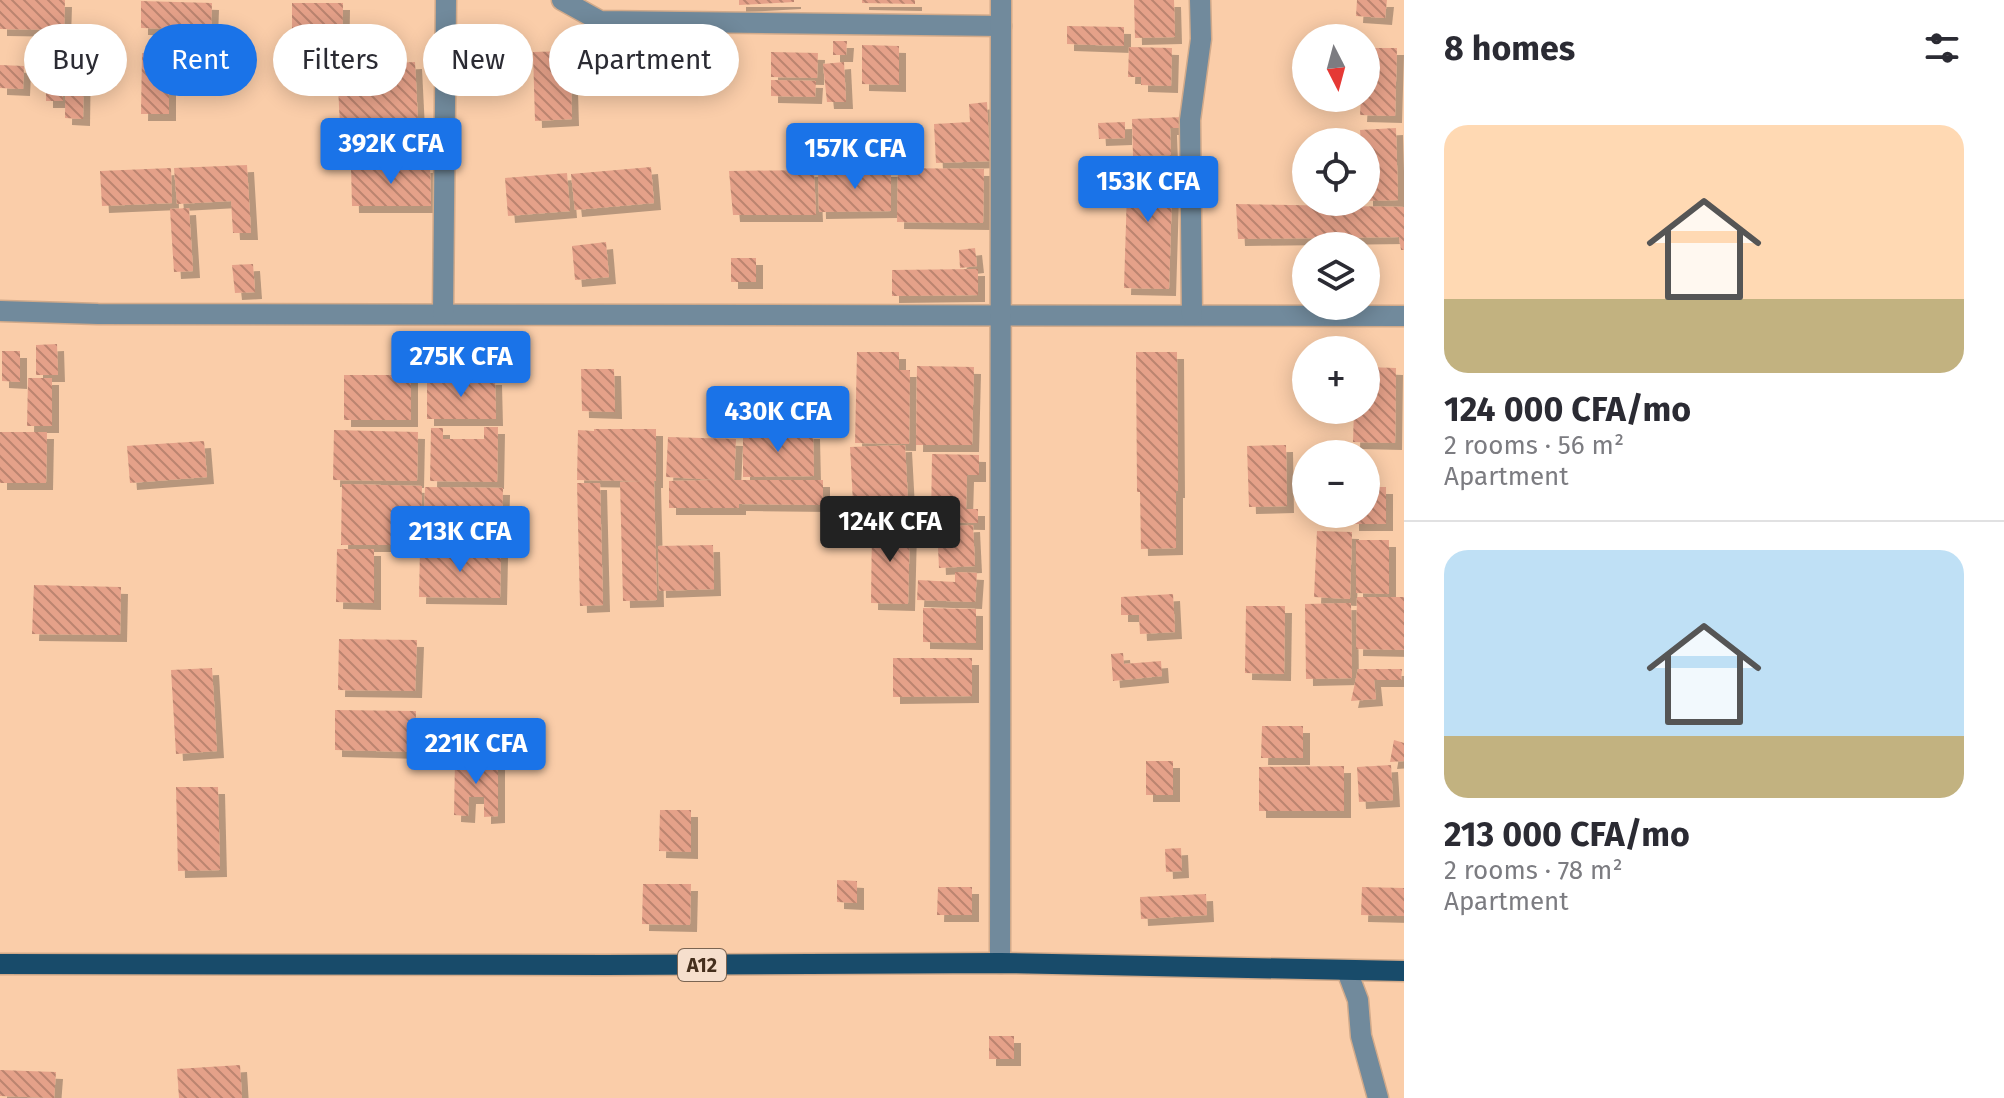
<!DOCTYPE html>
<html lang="en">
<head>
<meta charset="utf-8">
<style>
	:root { --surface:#fff; --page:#f7f7f7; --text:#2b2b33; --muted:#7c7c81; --line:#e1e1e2; --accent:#1a73e8 }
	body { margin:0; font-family:"Fira Sans",sans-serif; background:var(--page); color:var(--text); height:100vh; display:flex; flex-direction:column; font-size:30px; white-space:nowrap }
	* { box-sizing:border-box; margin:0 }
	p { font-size:26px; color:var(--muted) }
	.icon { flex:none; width:44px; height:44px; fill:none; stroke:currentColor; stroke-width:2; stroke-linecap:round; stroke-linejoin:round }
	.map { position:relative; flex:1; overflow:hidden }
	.details { display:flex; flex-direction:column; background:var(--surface); width:600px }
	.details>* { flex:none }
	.banner { position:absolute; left:24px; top:24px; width:760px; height:72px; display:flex; gap:16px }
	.needle { width:52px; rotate:174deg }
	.controls { position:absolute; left:1292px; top:24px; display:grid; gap:16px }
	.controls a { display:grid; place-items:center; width:88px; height:88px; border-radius:50%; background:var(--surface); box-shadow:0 4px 20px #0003; font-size:40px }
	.price { position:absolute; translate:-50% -68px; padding:0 18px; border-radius:8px; background:var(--accent); color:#fff; font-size:26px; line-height:52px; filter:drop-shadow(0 2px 4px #0008) }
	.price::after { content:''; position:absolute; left:50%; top:48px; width:24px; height:18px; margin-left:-12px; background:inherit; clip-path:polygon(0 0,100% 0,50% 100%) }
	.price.on { background:#222; color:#fff }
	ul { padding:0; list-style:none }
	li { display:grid; align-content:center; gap:16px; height:424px; padding:0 40px }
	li+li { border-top:2px solid var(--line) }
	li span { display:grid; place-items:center; height:248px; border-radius:24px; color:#555 }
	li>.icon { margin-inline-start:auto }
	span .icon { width:144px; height:144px; fill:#fffc; stroke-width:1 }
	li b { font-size:34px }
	h2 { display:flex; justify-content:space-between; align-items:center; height:96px; padding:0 40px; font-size:34px }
	.chip { padding:0 28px; border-radius:36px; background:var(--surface); box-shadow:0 4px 20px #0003; font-size:28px; line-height:72px }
	.chip.on { background:var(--accent); color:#fff }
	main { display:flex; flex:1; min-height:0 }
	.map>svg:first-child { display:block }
	.building { fill:url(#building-back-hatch); filter:url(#shadow) }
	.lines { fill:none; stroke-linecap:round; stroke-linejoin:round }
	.minor-casing { stroke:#d2aa8a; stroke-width:23 }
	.major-casing { stroke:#d2aa8a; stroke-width:23 }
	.minor { stroke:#718a9c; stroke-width:20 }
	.major { stroke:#184b6a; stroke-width:20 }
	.labels { text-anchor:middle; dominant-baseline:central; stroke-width:8; stroke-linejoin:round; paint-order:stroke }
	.shield { fill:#f6dfcd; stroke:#7a6452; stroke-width:2 }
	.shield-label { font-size:20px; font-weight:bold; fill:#452f1d }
</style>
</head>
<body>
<main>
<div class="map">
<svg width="1404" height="1098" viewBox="0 0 1404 1098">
	<defs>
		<pattern id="building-back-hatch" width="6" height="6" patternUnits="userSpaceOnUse" patternTransform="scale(2)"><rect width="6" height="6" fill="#e5a189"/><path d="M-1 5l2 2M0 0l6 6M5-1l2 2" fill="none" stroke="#bb846f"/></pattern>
		<filter id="shadow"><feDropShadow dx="7" dy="7" stdDeviation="0" flood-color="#0004"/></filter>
	</defs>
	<rect width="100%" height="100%" fill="#facda9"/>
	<g class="building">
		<polygon points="0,0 65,0 64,30 0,29"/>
		<polygon points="739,0 794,0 794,2 739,5"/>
		<polygon points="862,0 915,0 915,4 862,3"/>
		<polygon points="1134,0 1174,0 1175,37 1135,38"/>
		<polygon points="1357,0 1387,0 1385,18 1356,16"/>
		<polygon points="141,1 212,3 211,30 141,28"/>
		<polygon points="292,3 343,3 342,58 292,57"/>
		<polygon points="1067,26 1124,27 1124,46 1067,44"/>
		<polygon points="833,41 847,41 846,55 833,55"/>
		<polygon points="862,45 899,46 899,85 862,84"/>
		<polygon points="1129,47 1172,48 1171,86 1141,85 1141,77 1128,77"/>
		<polygon points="66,48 84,48 83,119 65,118"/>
		<polygon points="1366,48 1397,48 1395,116 1360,115 1361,98 1366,98"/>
		<polygon points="570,51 572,119 535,121 533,52"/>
		<polygon points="771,52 818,53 817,78 771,77"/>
		<polygon points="142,53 169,53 169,114 141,114"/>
		<polygon points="415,62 418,122 340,126 337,66"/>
		<polygon points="844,62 846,102 827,102 823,64"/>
		<polygon points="0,65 24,66 23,89 0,88"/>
		<polygon points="771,80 816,81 815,97 771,96"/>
		<polygon points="46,83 63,84 63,101 46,101"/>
		<polygon points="987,102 990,161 936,163 934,124 970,122 969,104"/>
		<polygon points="1183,117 1184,128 1170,128 1171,155 1133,156 1132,119"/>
		<polygon points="1125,122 1125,138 1099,139 1098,123"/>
		<polygon points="909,125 910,162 874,164 872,127"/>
		<polygon points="1396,128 1398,200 1366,201 1366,142 1361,142 1360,130"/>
		<polygon points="1128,158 1173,160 1169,289 1124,288"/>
		<polygon points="247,165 251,233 233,233 231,201 177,204 174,168"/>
		<polygon points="351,166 430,166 431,206 352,206"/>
		<polygon points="651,167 654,203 575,210 571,174"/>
		<polygon points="171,168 172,203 102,206 100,171"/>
		<polygon points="898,168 984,169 983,223 897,222"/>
		<polygon points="814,170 816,215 733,215 729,171"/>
		<polygon points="818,170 891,170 891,211 819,212"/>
		<polygon points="567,173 570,211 508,216 505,178"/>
		<polygon points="1236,204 1404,207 1404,250 1401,250 1399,237 1238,239"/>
		<polygon points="189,208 193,271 174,272 170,209"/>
		<polygon points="606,242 609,277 575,280 572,246"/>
		<polygon points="975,248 977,266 960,268 959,250"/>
		<rect x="731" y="258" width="25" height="24"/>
		<polygon points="253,264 255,292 235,293 232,265"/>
		<polygon points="978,269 978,295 892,296 892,270"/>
		<polygon points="57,344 58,375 36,375 36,345"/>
		<polygon points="2,351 20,351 20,382 2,381"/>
		<polygon points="857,352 899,352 899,370 910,370 909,444 855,443"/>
		<polygon points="1136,352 1177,352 1178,491 1176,491 1176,548 1141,549 1140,492 1137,492"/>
		<polygon points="917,366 974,367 972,445 916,445"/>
		<polygon points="1366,367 1396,368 1395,443 1353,442 1354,410 1366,410"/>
		<polygon points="581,369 614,369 615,412 582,411"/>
		<rect x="344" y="375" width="67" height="45"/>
		<polygon points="28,378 52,378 52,426 27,426"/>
		<polygon points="495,378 496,419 427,419 427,379"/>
		<polygon points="484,427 498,427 497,482 430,481 431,428 443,428 443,439 484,439"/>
		<polygon points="594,429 656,429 656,481 654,481 657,600 623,601 620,482 644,481 577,480 578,430 594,431"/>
		<polygon points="334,430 418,432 417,481 333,480"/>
		<polygon points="0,432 47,432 46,483 0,483"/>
		<polygon points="743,432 813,432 814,476 743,477"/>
		<polygon points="668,437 736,439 734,480 823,480 823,505 739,504 739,508 669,508 669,481 717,480 666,477"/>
		<polygon points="204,441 207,477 130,483 127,446"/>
		<polygon points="905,445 909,519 854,522 850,447"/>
		<polygon points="1286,445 1287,506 1249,507 1247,446"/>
		<polygon points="932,454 979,455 979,475 967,475 966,509 978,509 978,523 931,522"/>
		<polygon points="577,483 600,483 603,605 580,606"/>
		<polygon points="342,484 422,486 421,545 341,545"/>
		<polygon points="425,487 503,488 502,522 424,521"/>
		<polygon points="1366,487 1386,487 1386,524 1352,524 1352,514 1366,514"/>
		<polygon points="872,525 910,525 908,604 871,603"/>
		<polygon points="973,525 975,566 939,568 937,527"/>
		<polygon points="1317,531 1352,532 1350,599 1314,597"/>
		<polygon points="1356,540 1389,540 1389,594 1356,593"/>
		<polygon points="713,545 714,589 659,591 658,546"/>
		<polygon points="337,549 374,549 374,603 336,602"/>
		<polygon points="420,549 501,551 500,598 419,597"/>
		<polygon points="955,572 977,573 975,602 917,600 918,580 955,582"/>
		<polygon points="34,585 121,587 120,635 32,634"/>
		<polygon points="1173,594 1175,632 1140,634 1139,615 1121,615 1121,597"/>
		<polygon points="1357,597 1404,597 1404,650 1356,649"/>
		<polygon points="1351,603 1352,678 1306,679 1305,604"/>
		<polygon points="1246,606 1285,606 1284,674 1245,673"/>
		<polygon points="923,608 976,609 976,643 923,642"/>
		<polygon points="339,639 417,640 415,691 338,690"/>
		<polygon points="1123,653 1124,664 1161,661 1162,676 1113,681 1111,654"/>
		<polygon points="893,658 972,658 972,696 893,697"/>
		<polygon points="212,668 217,751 176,754 171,670"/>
		<polygon points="1358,669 1402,669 1401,680 1374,680 1376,699 1351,701"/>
		<polygon points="335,710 416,711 415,752 335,750"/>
		<polygon points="1262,726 1303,726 1303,758 1261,758"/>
		<polygon points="1394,740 1404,743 1404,761 1390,762"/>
		<polygon points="455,760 498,761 498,816 484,817 484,797 469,797 468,816 454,815"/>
		<rect x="1146" y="761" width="27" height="34"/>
		<polygon points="1391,765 1393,800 1359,802 1357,767"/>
		<polygon points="1344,766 1344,811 1259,811 1259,767"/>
		<polygon points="176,787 218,787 220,870 178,871"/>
		<polygon points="660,810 691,810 691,852 659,851"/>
		<polygon points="1181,848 1182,871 1166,872 1165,849"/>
		<polygon points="837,880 857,881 857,903 837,902"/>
		<polygon points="643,884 691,884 690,925 642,924"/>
		<polygon points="938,887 972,887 972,915 937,915"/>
		<polygon points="1362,887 1404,888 1404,916 1361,915"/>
		<polygon points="1206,894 1207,915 1141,919 1140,897"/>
		<rect x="989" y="1036" width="25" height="23"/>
		<polygon points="240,1065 242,1098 179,1098 177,1069"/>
		<polygon points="0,1070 56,1072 54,1098 0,1096"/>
	</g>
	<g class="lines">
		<defs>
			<g id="minor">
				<polyline points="562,0 600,21 1001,26"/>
				<polyline points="0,311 98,314 1404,316"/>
				<polyline points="443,314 446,0"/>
				<polyline points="1192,315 1190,120 1201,39 1200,0"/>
				<polyline points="1000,963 1001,0"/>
				<polyline points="1347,971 1358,1000 1361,1036 1378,1098"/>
			</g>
			<polyline id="major" points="0,964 605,965 1000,963 1404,971"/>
		</defs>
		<use href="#minor" class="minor-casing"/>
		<use href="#major" class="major-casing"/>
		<use href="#minor" class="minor"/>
		<use href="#major" class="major"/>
	</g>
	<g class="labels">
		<rect class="shield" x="678" y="949" width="48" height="32" rx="6"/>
		<g class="shield-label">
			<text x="702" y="965">A12</text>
		</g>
	</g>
</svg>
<div class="controls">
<a><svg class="needle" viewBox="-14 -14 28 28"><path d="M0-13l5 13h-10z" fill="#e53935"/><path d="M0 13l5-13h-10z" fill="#7c7c81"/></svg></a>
<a><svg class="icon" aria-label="locate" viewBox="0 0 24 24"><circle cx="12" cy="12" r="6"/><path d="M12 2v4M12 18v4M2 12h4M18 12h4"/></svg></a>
<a><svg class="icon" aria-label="layers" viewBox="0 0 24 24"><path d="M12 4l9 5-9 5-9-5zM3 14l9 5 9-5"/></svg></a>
<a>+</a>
<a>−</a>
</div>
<b class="price" style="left:391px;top:186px">392K CFA</b>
<b class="price" style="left:855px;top:191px">157K CFA</b>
<b class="price" style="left:1148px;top:224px">153K CFA</b>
<b class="price" style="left:461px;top:399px">275K CFA</b>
<b class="price" style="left:778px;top:454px">430K CFA</b>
<b class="price on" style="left:890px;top:564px">124K CFA</b>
<b class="price" style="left:460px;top:574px">213K CFA</b>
<b class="price" style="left:476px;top:786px">221K CFA</b>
<div class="banner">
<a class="chip">Buy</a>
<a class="chip on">Rent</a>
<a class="chip">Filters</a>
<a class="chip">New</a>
<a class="chip">Apartment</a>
</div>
</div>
<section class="details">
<h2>8 homes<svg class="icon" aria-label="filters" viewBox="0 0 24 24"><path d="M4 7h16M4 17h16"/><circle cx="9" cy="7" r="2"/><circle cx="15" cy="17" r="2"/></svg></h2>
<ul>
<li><span style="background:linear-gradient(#ffd9b3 70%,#c2b280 0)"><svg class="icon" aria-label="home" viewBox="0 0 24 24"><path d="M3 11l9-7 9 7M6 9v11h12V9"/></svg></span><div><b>124 000 CFA/mo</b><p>2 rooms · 56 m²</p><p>Apartment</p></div></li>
<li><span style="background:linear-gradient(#bfe0f5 75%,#c2b280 0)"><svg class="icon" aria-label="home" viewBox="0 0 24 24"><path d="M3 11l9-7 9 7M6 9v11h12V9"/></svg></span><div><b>213 000 CFA/mo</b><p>2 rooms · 78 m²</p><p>Apartment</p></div></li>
</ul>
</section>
</main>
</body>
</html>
